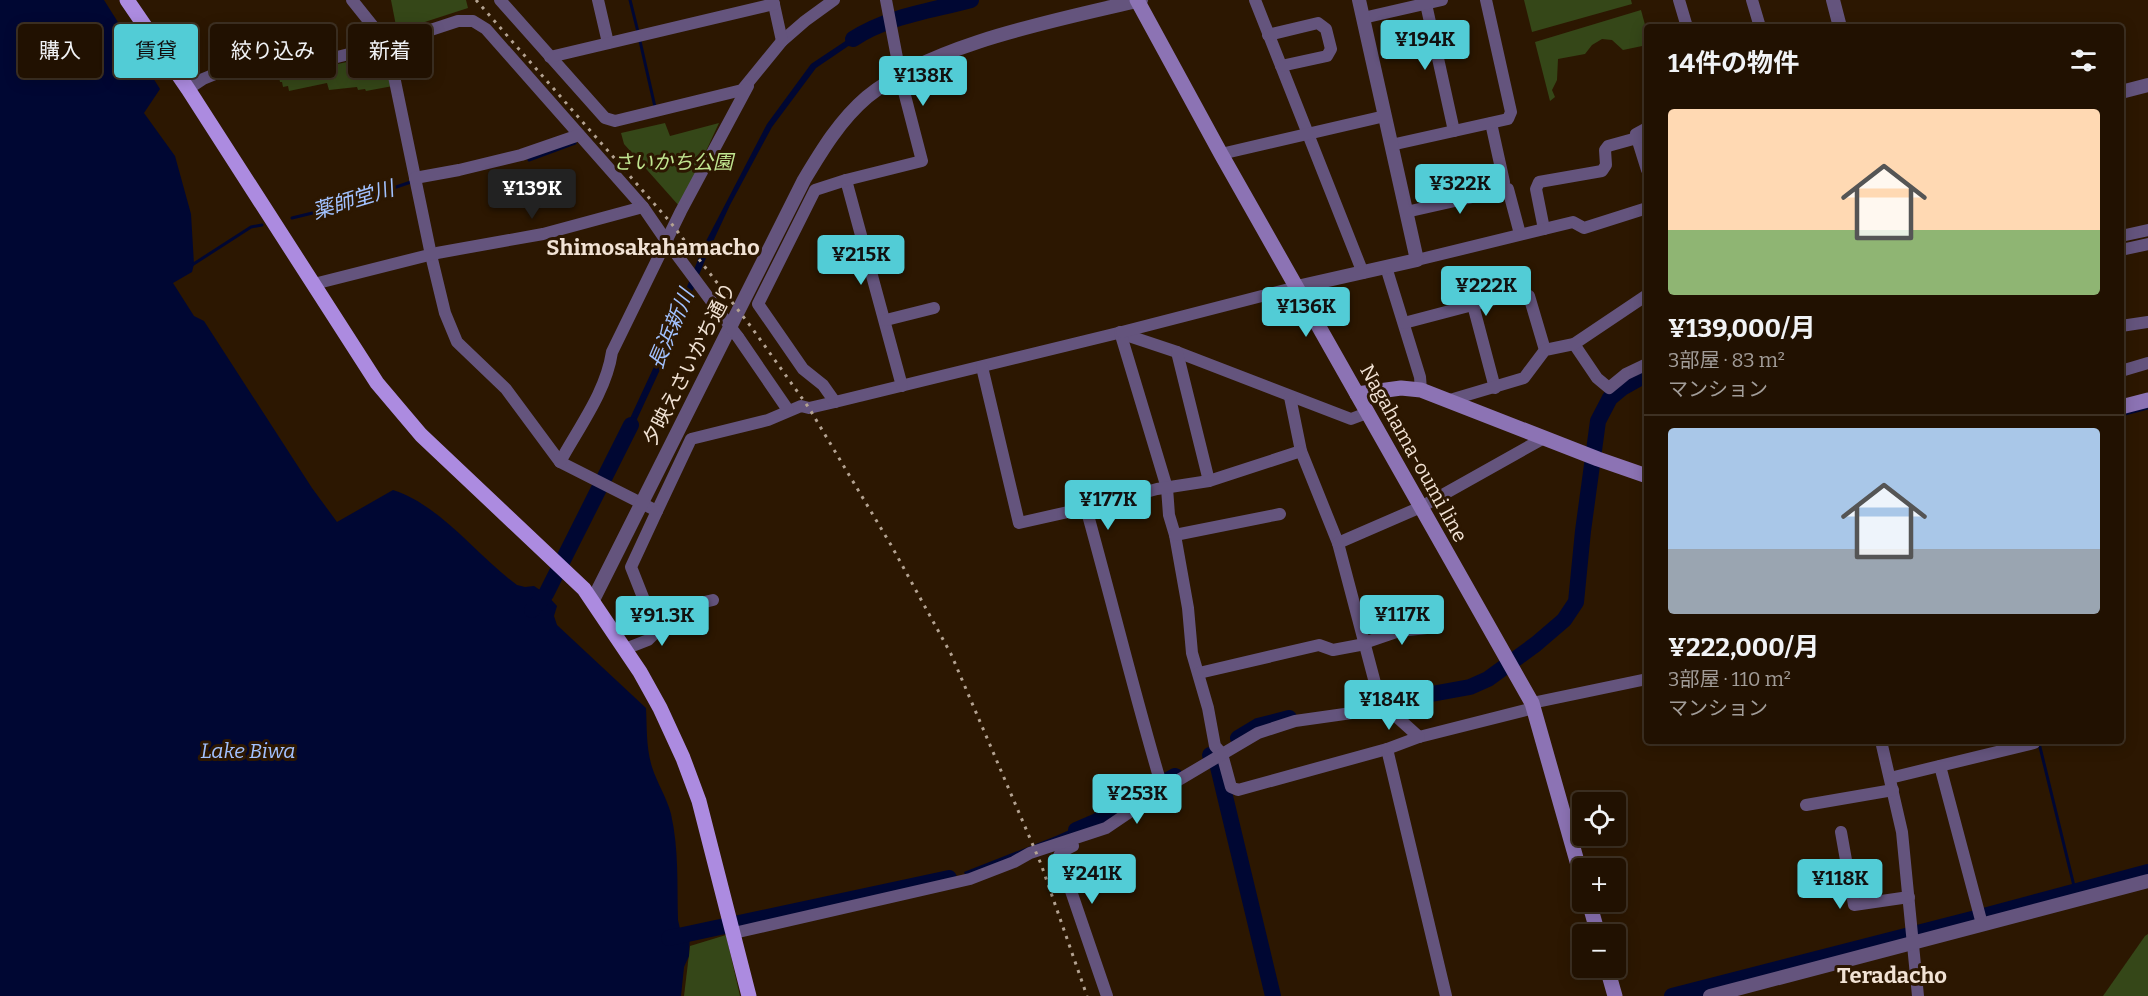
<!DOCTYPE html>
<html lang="ja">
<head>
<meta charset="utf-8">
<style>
	:root { --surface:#211101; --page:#291a0b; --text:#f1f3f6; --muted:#a29d99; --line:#3e3123; --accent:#52ccd6 }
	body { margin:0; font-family:Bitter,"Noto Sans JP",serif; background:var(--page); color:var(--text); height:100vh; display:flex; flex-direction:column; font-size:22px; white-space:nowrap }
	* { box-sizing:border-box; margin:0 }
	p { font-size:20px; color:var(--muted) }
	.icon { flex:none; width:33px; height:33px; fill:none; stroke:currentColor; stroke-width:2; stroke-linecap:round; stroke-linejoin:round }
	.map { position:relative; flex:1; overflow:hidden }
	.drawer { position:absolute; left:1644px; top:24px; width:480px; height:720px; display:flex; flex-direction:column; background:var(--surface); border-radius:6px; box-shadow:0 3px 15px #0003,0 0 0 2px var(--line) }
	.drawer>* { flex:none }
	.guide { position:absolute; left:18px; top:24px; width:570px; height:54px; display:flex; gap:12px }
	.tools { position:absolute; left:1572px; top:792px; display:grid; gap:12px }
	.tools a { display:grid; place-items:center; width:54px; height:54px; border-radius:6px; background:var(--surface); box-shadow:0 3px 15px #0003,0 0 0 2px var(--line); font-size:30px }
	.price { position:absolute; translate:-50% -51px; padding:0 14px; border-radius:6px; background:var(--accent); color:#111; font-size:20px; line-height:39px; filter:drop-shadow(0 2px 3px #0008) }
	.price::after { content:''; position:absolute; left:50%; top:36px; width:18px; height:14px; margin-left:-9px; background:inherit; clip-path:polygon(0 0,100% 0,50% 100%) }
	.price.on { background:#222; color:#fff }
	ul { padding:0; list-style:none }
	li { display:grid; align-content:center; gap:12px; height:318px; padding:0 24px }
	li+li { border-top:2px solid var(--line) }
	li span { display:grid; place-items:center; height:186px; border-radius:6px; color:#555 }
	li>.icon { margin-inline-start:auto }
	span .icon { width:108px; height:108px; fill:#fffc; stroke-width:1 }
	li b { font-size:26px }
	h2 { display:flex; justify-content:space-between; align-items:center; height:72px; padding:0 24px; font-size:26px }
	.pill { padding:0 21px; border-radius:6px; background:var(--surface); box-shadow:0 3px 15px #0003,0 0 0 2px var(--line); font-size:21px; line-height:54px }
	.pill.on { background:var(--accent); color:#111 }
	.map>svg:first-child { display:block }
	.green { fill:#354718 }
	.water { fill:#000733 }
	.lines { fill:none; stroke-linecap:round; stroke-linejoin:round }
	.stream { stroke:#000733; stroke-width:3 }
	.river { stroke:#000733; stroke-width:16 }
	.minor { stroke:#64547d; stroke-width:12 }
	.tertiary { stroke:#64547d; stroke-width:14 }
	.secondary { stroke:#8c73b4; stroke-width:15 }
	.primary { stroke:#ac8be0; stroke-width:15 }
	.rail { stroke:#b4a392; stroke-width:3; stroke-dasharray:3 6; stroke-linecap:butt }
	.minor-bridge { stroke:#64547d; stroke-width:12 }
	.labels { text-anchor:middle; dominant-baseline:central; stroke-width:6; stroke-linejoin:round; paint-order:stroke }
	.park-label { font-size:20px; font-style:italic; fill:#c1e691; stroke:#2c1701 }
	.street-label { font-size:20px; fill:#f1e2d4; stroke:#2c1701 }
	.water-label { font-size:21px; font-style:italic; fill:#a2c2ff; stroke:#2c1701 }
	.quarter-label { font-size:22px; font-weight:bold; fill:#f1e2d4; stroke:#2c1701 }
</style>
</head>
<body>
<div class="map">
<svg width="2148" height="996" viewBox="0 0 2148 996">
	<rect width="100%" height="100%" fill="#2c1701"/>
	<g class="green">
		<polygon points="391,0 466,0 468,8 397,31"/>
		<polygon points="1524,0 1631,0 1632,4 1532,32"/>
		<polygon points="1641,10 1647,32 1647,45 1623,50 1612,40 1602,39 1592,45 1585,54 1558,59 1557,80 1552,90 1555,97 1550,101 1535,42"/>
		<polygon points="383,54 393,86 366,91 365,89 358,90 357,87 329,90 327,83 289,91 288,86 283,87 282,82 280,82 279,77"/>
		<polygon points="665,123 670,136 719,123 680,207 624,144 621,133"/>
		<polygon points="2148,934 2148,996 2103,996 2145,936"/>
		<polygon points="726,935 740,996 684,996 690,946"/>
	</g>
	<g class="water">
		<path d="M 0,0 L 104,0 L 160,89 L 144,113 L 175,156 L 191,214 L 194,264 L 192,272 L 173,283 L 194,316 L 204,321 L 312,488 L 337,522 L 393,490 C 442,506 476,555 517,585 L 525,587 L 534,586 L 546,594 L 557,606 L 554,616 L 557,625 L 646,708 C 647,727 646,748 652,767 C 657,783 667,798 671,814 C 679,849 677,885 678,920 L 680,929 L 690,933 L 689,956 L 684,967 L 681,996 L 0,996 Z"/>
		<polygon points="871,24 872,30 816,68 772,127 730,205 710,248 664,361 625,445 619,442 658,358 704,245 767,124 811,64"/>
		<polygon points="1096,818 1097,823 1058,841 966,877 964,872 1056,836"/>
	</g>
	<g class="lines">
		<g class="stream">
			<polyline points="630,0 638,32"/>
			<polyline points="640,41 655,107"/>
			<polyline points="529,160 575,143"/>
			<polyline points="292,218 337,207 411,182"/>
			<polyline points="192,265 251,227 262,225"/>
			<polyline points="2121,415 2148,408"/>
			<polyline points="2039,743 2075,890"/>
		</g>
		<g class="river">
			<path d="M 853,39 C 888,16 931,11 971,0"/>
			<polyline points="532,610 546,594 631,425"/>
			<polyline points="1371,705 1470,687 1488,679 1536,644 1564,620 1576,602 1583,531 1598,421 1610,398 1622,388 1647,374"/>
			<polyline points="1238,738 1258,726 1289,718"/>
			<polyline points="1210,755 1217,763 1273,996"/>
			<polyline points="1076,830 1097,821 1175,776"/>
			<polyline points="669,938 949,878"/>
			<polyline points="1672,996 1980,917 2148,872"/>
		</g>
		<g class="minor">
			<polyline points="352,0 380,35 390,57 431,255 445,313 457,342 506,389 560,462 657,511 691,439 768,420 801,406 809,408 835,402 1122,332 1126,335 1177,352 1351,419 1367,413"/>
			<polyline points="500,0 605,118 615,121 742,90 782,41 805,21 834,0"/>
			<polyline points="598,0 608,43"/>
			<polyline points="773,0 782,41"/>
			<polyline points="1255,0 1363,273"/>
			<polyline points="1679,0 1687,27"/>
			<polyline points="1752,0 1760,27"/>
			<polyline points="1426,4 1454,131"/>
			<polyline points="1363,18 1442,0"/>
			<polyline points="1268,35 1318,23 1326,29 1331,49 1327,56 1281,66"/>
			<polyline points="550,57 774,4"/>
			<polyline points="188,89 203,79 220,72 281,69 325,60 385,45 458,21 473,21 486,29 643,207 665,239"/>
			<polyline points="1491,123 1504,182 1501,190"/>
			<polyline points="1637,138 1647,170"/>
			<polyline points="1391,145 1508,119 1511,112 1486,0"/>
			<polyline points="1221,154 1385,116"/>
			<polyline points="415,178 459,170 521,155 579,135"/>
			<polyline points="846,180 902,386"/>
			<polyline points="1406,212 1508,189 1520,234"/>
			<polyline points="1544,229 1536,189 1539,182 1602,171 1606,165 1605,150 1608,146 1637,138 1636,134 1647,128"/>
			<polyline points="2121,236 2148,230"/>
			<polyline points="2121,250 2148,244"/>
			<polyline points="1417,260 1573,222 1584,228 1647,208"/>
			<polyline points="1386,267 1420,377 1421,390"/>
			<polyline points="314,284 437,253 543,234 643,207"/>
			<polyline points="1473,305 1495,388"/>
			<polyline points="886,320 934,308"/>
			<polyline points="1404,323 1522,292 1529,296 1545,350"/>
			<polyline points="2121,326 2148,322"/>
			<polyline points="1120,332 1167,488 1169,515 1175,535 1188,608 1192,653 1208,708 1215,746 1222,754 1231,787 1238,790 1387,749 1419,737 1534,708"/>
			<polyline points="1122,332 1297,287"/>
			<polyline points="738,337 788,410"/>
			<polyline points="1574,344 1597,378 1609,388 1626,374 1647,364"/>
			<polyline points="1177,352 1209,481"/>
			<path d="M 982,367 L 1019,523 L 1086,508 C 1111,598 1133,688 1159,777 L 1165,788"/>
			<polyline points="2121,371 2148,363"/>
			<polyline points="1290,397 1301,451 1338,543 1375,683 1387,708 1419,737"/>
			<polyline points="1450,400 1524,378 1545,350 1574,344 1647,295"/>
			<polyline points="835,402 823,385 803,369 758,304 815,190 846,180 922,161 902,84 886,0"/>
			<path d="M 560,462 C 579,427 606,392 612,352 L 681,211 L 748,86"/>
			<polyline points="1086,508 1157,489 1209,481 1301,451"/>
			<polyline points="657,511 631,567 650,615 713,600"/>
			<polyline points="1175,535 1280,514"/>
			<polyline points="1338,543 1421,507 1544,438"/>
			<polyline points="1364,643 1399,631 1436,627"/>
			<polyline points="625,649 648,640 653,635 650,615"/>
			<polyline points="1199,673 1319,645 1333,650 1365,644"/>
			<polyline points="1532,703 1647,679"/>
			<polyline points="1881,741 1902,832 1918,996"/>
			<polyline points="1387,749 1446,996"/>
			<polyline points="1940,766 1982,924"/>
			<polyline points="1890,778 2034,743 2034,741"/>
			<polyline points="1806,805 1893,790"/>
			<polyline points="1841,832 1854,905 1909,897"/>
			<polyline points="1073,846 1061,852 1059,856 1107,996"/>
			<polyline points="734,933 970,879 1014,862 1030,853 1106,828 1165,788 1258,733 1295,721 1387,708"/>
		</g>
		<g class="tertiary">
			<polyline points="1833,0 1840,27"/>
			<polyline points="2121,92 2148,85"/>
			<polyline points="1297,287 1417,260 1359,0"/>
			<path d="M 593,600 L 804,180 C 822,150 840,120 867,97 C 933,43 1058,20 1141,0"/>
			<polyline points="1710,996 2148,881"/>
		</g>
		<g class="secondary">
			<polyline points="1137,0 1221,154 1532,703 1582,879"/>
			<polyline points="1357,394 1401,388 1421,390 1598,459 1647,476"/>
			<polyline points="2121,407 2148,400"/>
			<polyline points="1589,902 1598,934"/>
			<polyline points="1607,968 1615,996"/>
		</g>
		<polyline class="primary" points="127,0 188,89 377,383 421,435 584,589 640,672 660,708 683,758 699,801 749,996"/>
		<polyline class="rail" points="476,0 671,223 752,328 809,408 891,545 951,654 1041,864 1087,996"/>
		<polyline class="minor-bridge" points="665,239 738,337"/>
	</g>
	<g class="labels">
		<g class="park-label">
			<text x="673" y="162">さいかち公園</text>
		</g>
		<g class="street-label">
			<text transform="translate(689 364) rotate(-63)">夕映えさいかち通り</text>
			<text transform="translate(1414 453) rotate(61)">Nagahama-oumi line</text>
		</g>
		<g class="water-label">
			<text transform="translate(353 200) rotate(-17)">薬師堂川</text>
			<text transform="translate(671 329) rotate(-67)">長浜新川</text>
			<text x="248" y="751">Lake Biwa</text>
		</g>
		<g class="quarter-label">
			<text x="653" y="247">Shimosakahamacho</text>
			<text x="1892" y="975">Teradacho</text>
		</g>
	</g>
</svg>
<div class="tools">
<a><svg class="icon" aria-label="locate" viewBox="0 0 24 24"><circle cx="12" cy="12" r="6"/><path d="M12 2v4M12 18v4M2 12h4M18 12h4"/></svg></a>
<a>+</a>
<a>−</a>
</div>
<b class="price" style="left:1425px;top:71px">¥194K</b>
<b class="price" style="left:923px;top:107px">¥138K</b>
<b class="price" style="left:1460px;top:215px">¥322K</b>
<b class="price on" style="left:532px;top:220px">¥139K</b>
<b class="price" style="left:861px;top:286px">¥215K</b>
<b class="price" style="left:1486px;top:317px">¥222K</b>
<b class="price" style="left:1306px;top:338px">¥136K</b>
<b class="price" style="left:1108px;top:531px">¥177K</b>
<b class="price" style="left:1402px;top:646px">¥117K</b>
<b class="price" style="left:662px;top:647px">¥91.3K</b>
<b class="price" style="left:1389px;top:731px">¥184K</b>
<b class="price" style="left:1137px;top:825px">¥253K</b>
<b class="price" style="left:1092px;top:905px">¥241K</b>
<b class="price" style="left:1840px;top:910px">¥118K</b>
<div class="guide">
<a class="pill">購入</a>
<a class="pill on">賃貸</a>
<a class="pill">絞り込み</a>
<a class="pill">新着</a>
</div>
<section class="drawer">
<h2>14件の物件<svg class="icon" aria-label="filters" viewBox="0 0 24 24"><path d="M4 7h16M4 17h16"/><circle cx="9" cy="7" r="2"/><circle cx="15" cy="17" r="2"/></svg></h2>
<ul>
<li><span style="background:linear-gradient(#ffd9b3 65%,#8fb573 0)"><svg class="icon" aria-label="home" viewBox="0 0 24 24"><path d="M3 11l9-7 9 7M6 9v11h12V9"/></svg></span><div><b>¥139,000/月</b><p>3部屋 · 83 m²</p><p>マンション</p></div></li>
<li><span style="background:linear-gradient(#a9c7e8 65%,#9aa5b1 0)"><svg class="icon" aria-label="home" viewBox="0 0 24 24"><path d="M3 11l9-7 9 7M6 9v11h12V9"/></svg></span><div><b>¥222,000/月</b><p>3部屋 · 110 m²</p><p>マンション</p></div></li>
</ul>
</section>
</div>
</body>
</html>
